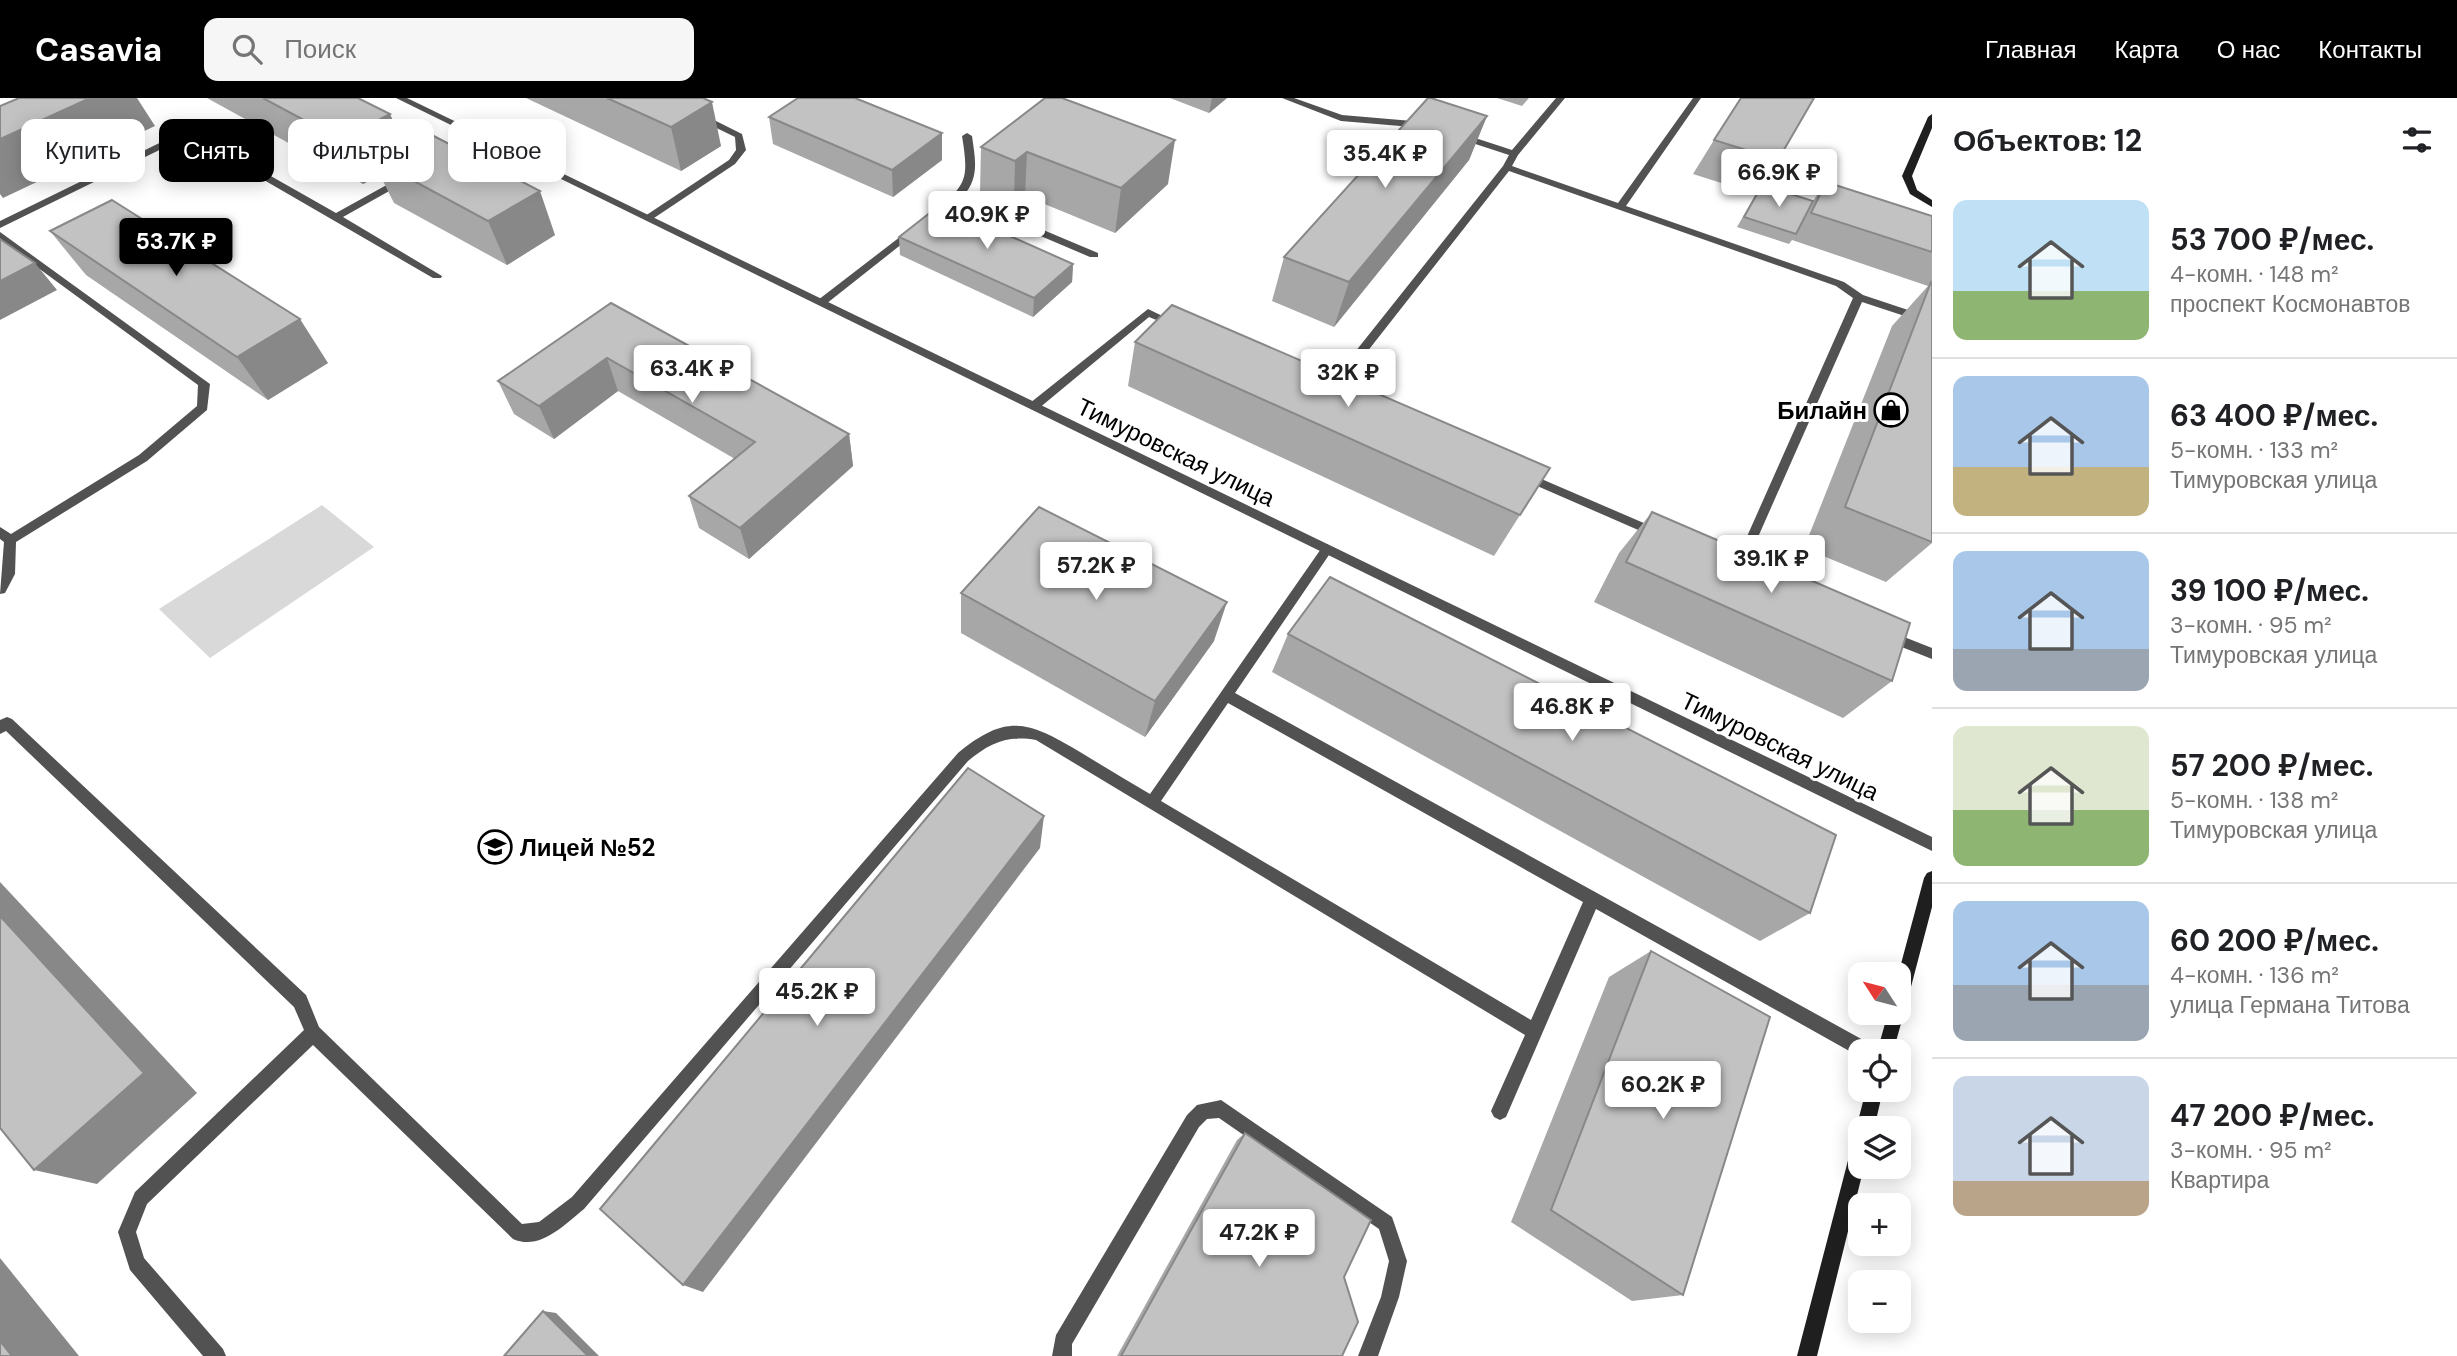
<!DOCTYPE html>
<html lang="ru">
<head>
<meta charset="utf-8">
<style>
	:root { --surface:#fff; --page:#f6f6f6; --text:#202124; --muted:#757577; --line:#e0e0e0; --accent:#000 }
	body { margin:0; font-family:"DM Sans",sans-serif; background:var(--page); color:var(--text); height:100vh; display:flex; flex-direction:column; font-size:26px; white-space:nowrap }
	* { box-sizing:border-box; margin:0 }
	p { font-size:23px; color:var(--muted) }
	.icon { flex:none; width:38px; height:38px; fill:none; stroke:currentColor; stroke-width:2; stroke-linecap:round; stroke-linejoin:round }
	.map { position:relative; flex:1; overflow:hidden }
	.sheet { display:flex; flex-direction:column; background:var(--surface); width:525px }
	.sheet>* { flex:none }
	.top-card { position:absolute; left:21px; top:21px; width:665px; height:63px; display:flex; gap:14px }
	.needle { width:46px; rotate:306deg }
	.fabs { position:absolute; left:1848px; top:864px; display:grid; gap:14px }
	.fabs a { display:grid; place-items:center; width:63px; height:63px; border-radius:14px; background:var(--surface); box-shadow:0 4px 18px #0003; font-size:35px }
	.price { position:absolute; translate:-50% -60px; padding:0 16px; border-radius:7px; background:#fff; color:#222; font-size:23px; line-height:46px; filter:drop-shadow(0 2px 4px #0008) }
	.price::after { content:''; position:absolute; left:50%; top:42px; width:21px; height:16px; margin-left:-10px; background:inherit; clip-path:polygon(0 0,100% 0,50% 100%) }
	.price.current { background:var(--accent); color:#fff }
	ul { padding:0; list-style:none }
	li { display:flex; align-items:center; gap:21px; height:175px; padding:0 21px }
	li+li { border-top:2px solid var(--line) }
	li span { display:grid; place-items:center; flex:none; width:196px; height:140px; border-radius:14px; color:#555 }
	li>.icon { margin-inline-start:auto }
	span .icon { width:84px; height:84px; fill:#fffc; stroke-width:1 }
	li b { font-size:30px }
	h2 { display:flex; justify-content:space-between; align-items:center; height:84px; padding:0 21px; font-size:30px }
	.chip { padding:0 24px; border-radius:14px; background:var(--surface); box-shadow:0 4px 18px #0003; font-size:24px; line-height:63px }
	.chip.current { background:var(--accent); color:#fff }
	header { display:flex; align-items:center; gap:42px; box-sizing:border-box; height:98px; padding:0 35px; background:var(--accent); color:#fff }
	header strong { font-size:33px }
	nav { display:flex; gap:38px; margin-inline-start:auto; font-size:24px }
	.search { width:490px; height:63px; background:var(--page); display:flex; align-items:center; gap:18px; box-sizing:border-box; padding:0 24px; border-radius:14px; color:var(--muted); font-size:26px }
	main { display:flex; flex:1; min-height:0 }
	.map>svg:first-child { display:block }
	.green { fill:#d9d9d9 }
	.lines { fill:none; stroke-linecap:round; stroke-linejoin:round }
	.lane { fill:#525252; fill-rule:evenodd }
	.street { fill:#525252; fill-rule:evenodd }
	.secondary { fill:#1f1f1f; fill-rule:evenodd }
	.wall { fill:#a7a7a7 }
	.shaded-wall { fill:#888 }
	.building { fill:#c2c2c2; stroke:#888; stroke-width:2 }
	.labels { text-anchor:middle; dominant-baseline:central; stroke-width:6; stroke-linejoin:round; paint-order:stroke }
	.poi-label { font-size:24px; font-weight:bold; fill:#000; stroke:#fff; text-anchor:end }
	.street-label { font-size:24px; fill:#000; stroke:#fff }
</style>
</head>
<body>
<header>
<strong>Casavia</strong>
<div class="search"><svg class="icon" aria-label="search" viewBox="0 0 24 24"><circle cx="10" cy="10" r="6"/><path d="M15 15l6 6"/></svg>Поиск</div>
<nav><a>Главная</a><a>Карта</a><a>О нас</a><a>Контакты</a></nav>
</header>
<main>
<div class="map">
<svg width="1932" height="1258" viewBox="0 0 1932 1258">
	<rect width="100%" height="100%" fill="#fff"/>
	<polygon class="green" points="322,407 374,449 210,560 159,511"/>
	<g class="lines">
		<g class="lane">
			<polygon points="1282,0 1294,0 1342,17 1424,24 1428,27 1424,30 1341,23"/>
			<polygon points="1556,0 1565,0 1518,57 1512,68 1618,105 1693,0 1701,0 1626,108 1844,184 1863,197 1932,220 1932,227 1862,204 1743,473 1739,475 1733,470 1853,200 1836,188 1509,73 1334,296 1326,296 1324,293 1503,68 1509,57 1457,40 1457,36 1463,36 1512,52"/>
			<polygon points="698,17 704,17 742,36 746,52 735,66 651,122 645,122 645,118 729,62 736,52 735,39 698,21"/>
			<polygon points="188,31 336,115 401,79 407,79 407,83 343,119 442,178 441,180 433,180 188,38 0,130 0,123"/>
			<path d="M 967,35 L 972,38 C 975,60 980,80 963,98 L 1098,155 L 1098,159 L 1090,159 L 958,103 L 934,121 L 928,121 L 928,117 C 965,88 970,86 962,38 Z"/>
			<polygon points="477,37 485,39 446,61 438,59"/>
			<polygon points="909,132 917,134 826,206 818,206 818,202"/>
			<polygon points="0,134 210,286 207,312 147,363 16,444 15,476 5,495 0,496 4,444 0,441 0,429 11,436 139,357 197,308 198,287 0,142"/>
			<polygon points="1148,211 1181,227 1176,230 1149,219 1038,311 1030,311 1030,305"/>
			<polygon points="1523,373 1660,432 1662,435 1656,440 1652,438 1519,380 1519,374"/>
			<path d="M 1327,446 L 1333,451 L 1331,454 L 1235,595 L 1874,948 L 1876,954 L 1860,954 L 1860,959 L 1596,811 L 1506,1019 L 1500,1022 L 1494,1019 L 1491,1013 L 1525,937 L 1036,642 C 1007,637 990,645 968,663 L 584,1111 C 564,1127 540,1153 513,1141 L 313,947 L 147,1106 L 136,1134 L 144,1160 L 223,1251 L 226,1258 L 203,1258 L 130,1172 L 118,1134 L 135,1094 L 304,932 L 294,909 L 6,633 L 0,636 L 0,622 L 7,619 L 12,621 L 306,897 L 319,929 L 522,1126 L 539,1124 L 572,1099 L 958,655 C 1008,614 1029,624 1080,654 C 1103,668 1126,682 1150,696 L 1323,448 ZM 1228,605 L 1583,804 L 1531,922 L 1161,703 Z"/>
			<polygon points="1889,533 1932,550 1932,561 1884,542 1882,538"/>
			<polygon points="1221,1002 1392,1119 1407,1163 1399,1199 1378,1258 1358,1258 1381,1199 1389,1163 1379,1131 1219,1020 1207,1021 1199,1029 1072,1246 1072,1258 1052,1258 1056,1237 1187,1017 1197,1007"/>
		</g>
		<polygon class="street" points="396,0 407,0 1932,739 1932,753"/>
		<g class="secondary">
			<polygon points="1932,16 1932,30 1912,78 1917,92 1932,102 1932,109 1910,96 1902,78 1928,19"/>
			<polygon points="1932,773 1932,809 1907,904 1902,911 1904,915 1893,954 1877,954 1888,915 1899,915 1898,877 1924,780 1927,775"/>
			<polygon points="1866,992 1883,992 1874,1031 1860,1031 1860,1038 1856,1031"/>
			<polygon points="1860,1042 1860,1069 1864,1069 1817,1258 1797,1258 1851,1051 1854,1045"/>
		</g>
	</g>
	<g class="wall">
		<polygon points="207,0 358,0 403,45 555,137 507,167 394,105 380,77 363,86"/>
		<polygon points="526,0 703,0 721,48 681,73"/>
		<polygon points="1045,0 1168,86 1115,135 1025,98 1014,108 980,94 981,49"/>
		<polygon points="1170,0 1227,0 1209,15"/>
		<polygon points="1497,0 1529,0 1522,8"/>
		<polygon points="1487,18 1469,62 1334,229 1272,203 1284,159"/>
		<polygon points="769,19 942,35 942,62 893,99 773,46"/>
		<polygon points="1714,42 1778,62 1762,87 1813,103 1826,84 1932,118 1932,445 1886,484 1804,450 1892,228 1928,188 1792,142 1789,146 1737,129 1756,96 1693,76"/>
		<polygon points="50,133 328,265 268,302 86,177"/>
		<polygon points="899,139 1073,166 1072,184 1033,219 900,157"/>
		<polygon points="611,205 849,336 853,368 749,461 699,430 689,398 735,361 618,293 554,341 514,316 498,283"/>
		<polygon points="1135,244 1520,417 1494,458 1128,288"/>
		<polygon points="1652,414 1892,583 1843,620 1594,504 1619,455"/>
		<polygon points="961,495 1214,543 1145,639 961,535"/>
		<polygon points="1288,536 1810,815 1760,843 1272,574"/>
		<polygon points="1651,853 1683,1197 1632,1203 1511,1124 1609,879"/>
		<polygon points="1245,1035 1344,1179 1342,1258 1117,1258 1237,1042"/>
	</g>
	<g class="shaded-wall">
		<polygon points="90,0 137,0 155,28 3,100 0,96 0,41"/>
		<polygon points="1212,0 1227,0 1209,15"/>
		<polygon points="712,4 721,48 681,73 671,29"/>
		<polygon points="390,16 410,60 373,61 380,77 363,86 341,42"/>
		<polygon points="1487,18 1469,62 1334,229 1349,184"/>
		<polygon points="942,35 942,62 893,99 892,72"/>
		<polygon points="1175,42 1168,86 1115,135 1121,90"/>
		<polygon points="1027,54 1025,98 1014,108 1015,63"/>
		<polygon points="540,93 555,137 507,167 488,123"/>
		<polygon points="35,165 57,192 0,222 0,183"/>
		<polygon points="1073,166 1072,184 1033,219 1034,200"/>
		<polygon points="300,221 328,265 268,302 237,259"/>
		<polygon points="607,260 618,293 554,341 539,308"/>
		<polygon points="849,336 853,368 749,461 740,430"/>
		<polygon points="1227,504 1214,543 1145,639 1155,603"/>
		<polygon points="1044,718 1040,750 703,1194 683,1187"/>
		<polygon points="0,784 197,995 97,1086 34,1072 0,818"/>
		<polygon points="0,1160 79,1258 12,1258 0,1243"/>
		<polygon points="543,1213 556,1215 599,1258 588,1258"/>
	</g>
	<g class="building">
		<polygon points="19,0 90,0 0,41 0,8"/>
		<polygon points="263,0 358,0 390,16 341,42"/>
		<polygon points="607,0 703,0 712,4 671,29"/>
		<polygon points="798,0 855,0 942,35 892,72 769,19"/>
		<polygon points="1045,0 1062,0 1175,42 1121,90 1027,54 1015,63 981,49"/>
		<polygon points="1428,0 1431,0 1487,18 1349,184 1284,159"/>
		<polygon points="1741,0 1814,0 1778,62 1714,42"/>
		<polygon points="424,33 540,93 488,123 373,61"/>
		<polygon points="1826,84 1932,118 1932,154 1811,115"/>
		<polygon points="1762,87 1813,103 1796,136 1744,119"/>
		<polygon points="112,102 300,221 237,259 50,133"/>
		<polygon points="940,107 1073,166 1034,200 899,139"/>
		<polygon points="0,141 35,165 0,183"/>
		<polygon points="1931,184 1932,185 1932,444 1845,409"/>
		<polygon points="611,205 849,336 740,430 689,398 755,344 607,260 539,308 498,283"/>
		<polygon points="1172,207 1550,370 1520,417 1135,244"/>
		<polygon points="1039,409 1227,504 1155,603 961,495"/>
		<polygon points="1652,414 1910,525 1892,583 1626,464"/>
		<polygon points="1330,479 1836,737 1810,815 1288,536"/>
		<polygon points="968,670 1044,718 683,1187 600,1111"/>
		<polygon points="0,818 144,975 34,1072 0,1030"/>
		<polygon points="1651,853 1770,919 1683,1197 1551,1112"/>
		<polygon points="1245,1035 1371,1122 1344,1179 1358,1224 1342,1258 1121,1258"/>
		<polygon points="543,1213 588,1258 504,1258"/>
		<polygon points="0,1243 12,1258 0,1258"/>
	</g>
	<defs>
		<symbol id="shop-ring" viewBox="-11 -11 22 22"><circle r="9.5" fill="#fff" stroke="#000" stroke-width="1.5"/><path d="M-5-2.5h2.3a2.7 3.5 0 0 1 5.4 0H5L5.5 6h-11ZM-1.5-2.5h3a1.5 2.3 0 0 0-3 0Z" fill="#000"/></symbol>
		<symbol id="school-ring" viewBox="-11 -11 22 22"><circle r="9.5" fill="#fff" stroke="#000" stroke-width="1.5"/><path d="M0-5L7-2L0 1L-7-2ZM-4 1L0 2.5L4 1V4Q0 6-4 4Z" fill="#000"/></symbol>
	</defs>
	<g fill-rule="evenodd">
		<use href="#shop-ring" x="1872" y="293" width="38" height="38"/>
		<use href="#school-ring" x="476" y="730" width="38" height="38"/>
	</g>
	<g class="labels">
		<g class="poi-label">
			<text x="1867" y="312">Билайн</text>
			<text x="520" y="749" text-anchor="start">Лицей №52</text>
		</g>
		<g class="street-label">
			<text transform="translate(1176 354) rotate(26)">Тимуровская улица</text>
			<text transform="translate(1780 648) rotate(26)">Тимуровская улица</text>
		</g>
	</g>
</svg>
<div class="fabs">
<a><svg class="needle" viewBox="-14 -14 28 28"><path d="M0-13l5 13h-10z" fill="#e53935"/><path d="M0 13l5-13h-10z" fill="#757577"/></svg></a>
<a><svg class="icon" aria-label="locate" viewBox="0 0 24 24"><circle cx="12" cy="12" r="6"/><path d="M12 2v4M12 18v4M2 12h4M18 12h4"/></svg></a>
<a><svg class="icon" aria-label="layers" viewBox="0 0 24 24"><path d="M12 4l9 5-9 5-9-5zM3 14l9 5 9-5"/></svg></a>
<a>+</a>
<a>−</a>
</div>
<b class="price" style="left:1385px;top:92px">35.4K ₽</b>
<b class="price" style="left:1779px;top:111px">66.9K ₽</b>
<b class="price" style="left:987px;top:153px">40.9K ₽</b>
<b class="price current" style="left:176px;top:180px">53.7K ₽</b>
<b class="price" style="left:692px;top:307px">63.4K ₽</b>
<b class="price" style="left:1348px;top:311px">32K ₽</b>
<b class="price" style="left:1771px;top:497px">39.1K ₽</b>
<b class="price" style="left:1096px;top:504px">57.2K ₽</b>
<b class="price" style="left:1572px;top:645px">46.8K ₽</b>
<b class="price" style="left:817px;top:930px">45.2K ₽</b>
<b class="price" style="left:1663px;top:1023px">60.2K ₽</b>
<b class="price" style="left:1259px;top:1171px">47.2K ₽</b>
<div class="top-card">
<a class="chip">Купить</a>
<a class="chip current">Снять</a>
<a class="chip">Фильтры</a>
<a class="chip">Новое</a>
</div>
</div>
<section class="sheet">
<h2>Объектов: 12<svg class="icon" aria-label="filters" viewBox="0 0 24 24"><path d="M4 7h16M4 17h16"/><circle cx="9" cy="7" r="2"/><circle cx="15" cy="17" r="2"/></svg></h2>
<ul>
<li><span style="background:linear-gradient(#bfe0f5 65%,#8fb573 0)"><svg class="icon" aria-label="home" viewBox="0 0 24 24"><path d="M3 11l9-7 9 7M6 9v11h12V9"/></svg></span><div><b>53 700 ₽/мес.</b><p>4-комн. · 148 m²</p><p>проспект Космонавтов</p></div></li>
<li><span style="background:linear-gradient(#a9c7e8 65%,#c2b280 0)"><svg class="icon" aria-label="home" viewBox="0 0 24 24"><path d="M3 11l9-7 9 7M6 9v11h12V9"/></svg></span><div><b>63 400 ₽/мес.</b><p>5-комн. · 133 m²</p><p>Тимуровская улица</p></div></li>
<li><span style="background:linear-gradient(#a9c7e8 70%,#9aa5b1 0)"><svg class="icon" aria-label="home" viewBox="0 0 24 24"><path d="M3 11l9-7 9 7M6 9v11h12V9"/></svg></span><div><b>39 100 ₽/мес.</b><p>3-комн. · 95 m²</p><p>Тимуровская улица</p></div></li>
<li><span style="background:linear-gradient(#dfe7d0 60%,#8fb573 0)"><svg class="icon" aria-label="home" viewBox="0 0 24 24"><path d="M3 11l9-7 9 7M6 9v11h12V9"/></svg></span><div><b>57 200 ₽/мес.</b><p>5-комн. · 138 m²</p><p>Тимуровская улица</p></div></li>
<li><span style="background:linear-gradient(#a9c7e8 60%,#9aa5b1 0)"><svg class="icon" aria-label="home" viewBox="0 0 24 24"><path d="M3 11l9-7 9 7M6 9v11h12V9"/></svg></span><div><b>60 200 ₽/мес.</b><p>4-комн. · 136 m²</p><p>улица Германа Титова</p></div></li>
<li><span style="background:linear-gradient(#c9d6e8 75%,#b9a48a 0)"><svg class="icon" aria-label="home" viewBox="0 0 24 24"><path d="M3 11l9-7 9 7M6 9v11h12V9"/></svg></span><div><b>47 200 ₽/мес.</b><p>3-комн. · 95 m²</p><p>Квартира</p></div></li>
</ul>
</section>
</main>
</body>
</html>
